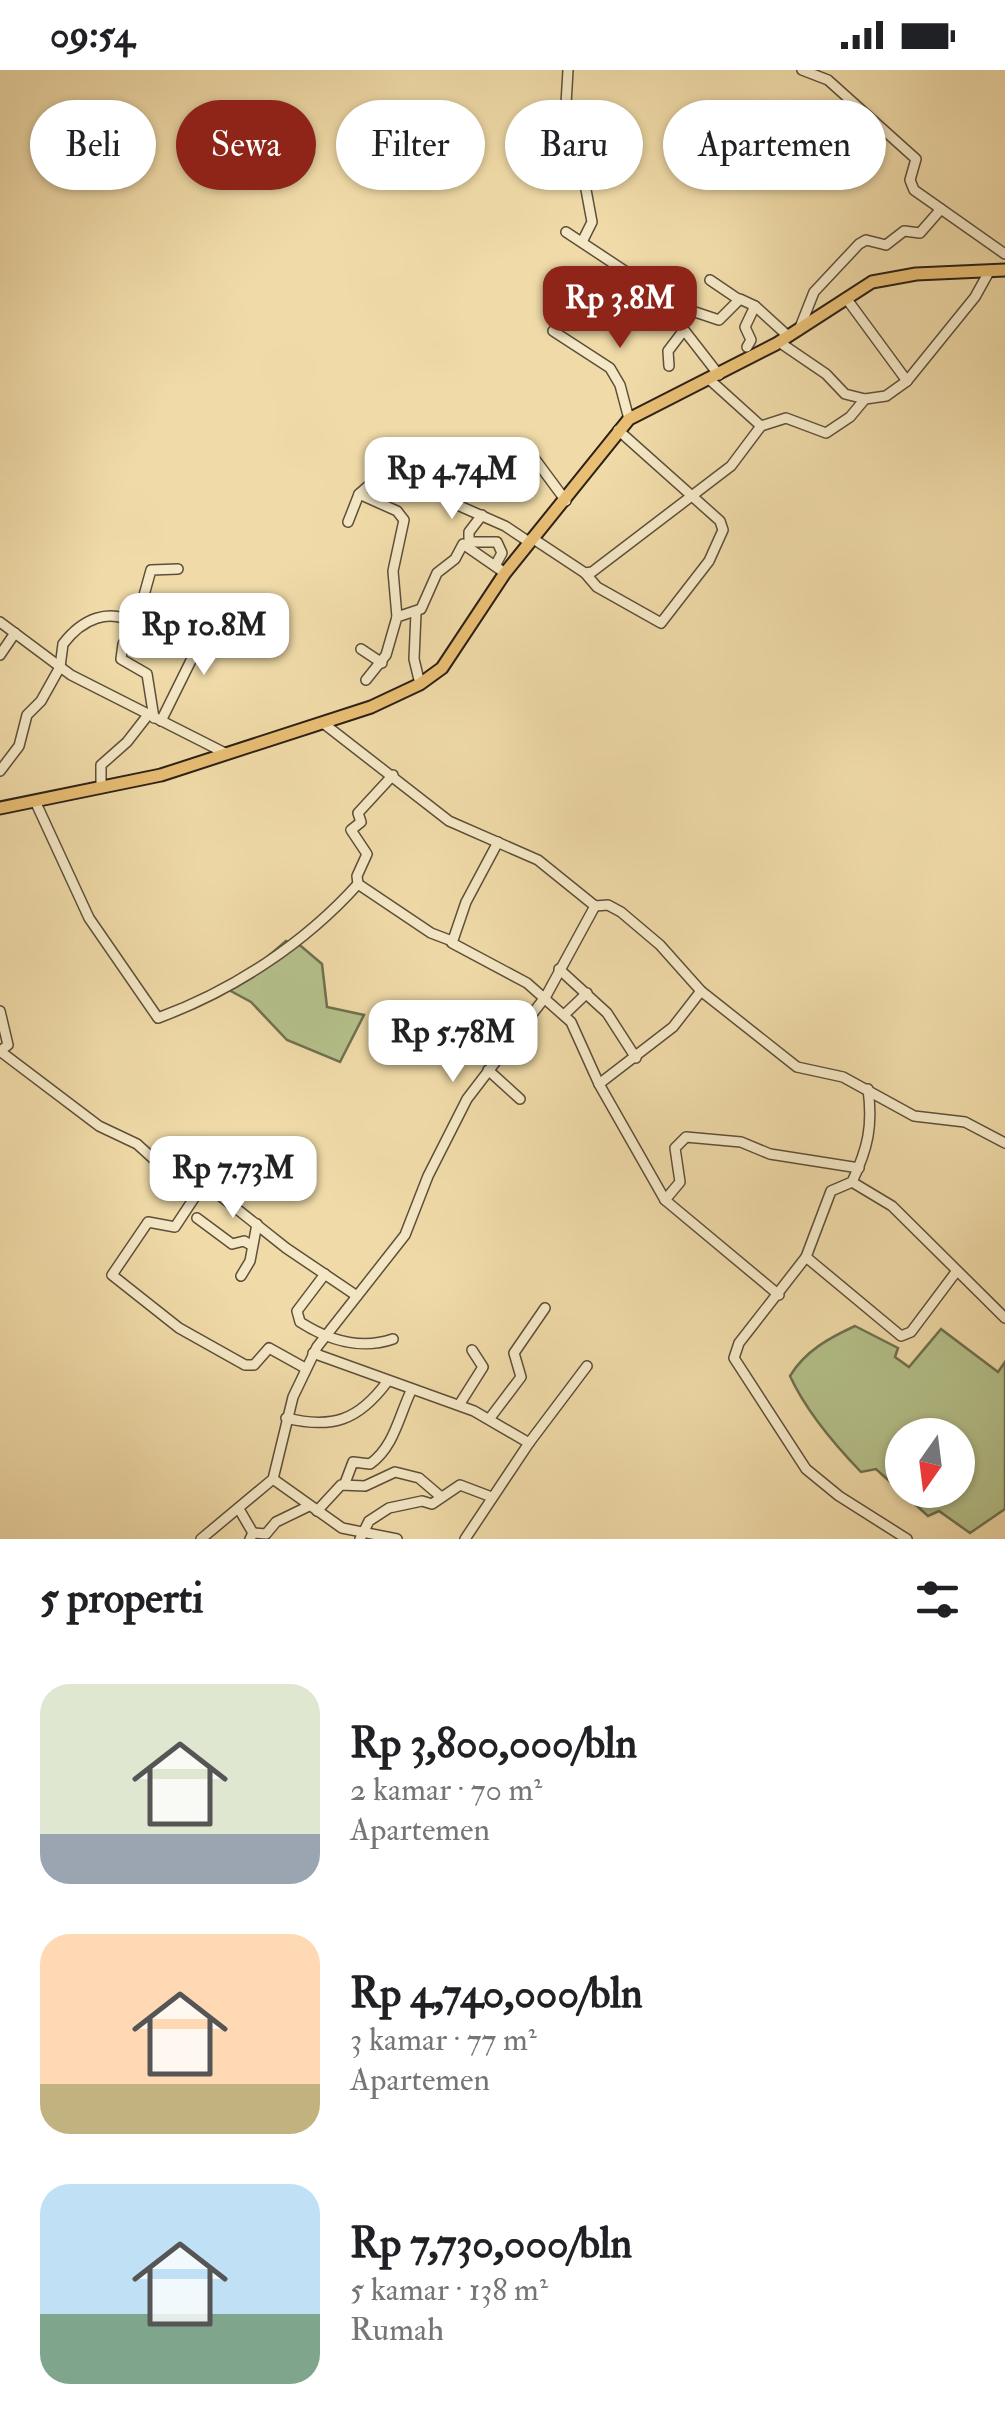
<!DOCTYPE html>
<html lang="id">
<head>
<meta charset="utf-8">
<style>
	:root { --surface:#fff; --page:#f2f2f2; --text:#202124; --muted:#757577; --accent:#8f2418 }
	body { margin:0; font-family:"IM FELL Double Pica",serif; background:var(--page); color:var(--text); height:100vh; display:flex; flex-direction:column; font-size:38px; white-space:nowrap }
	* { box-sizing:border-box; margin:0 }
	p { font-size:32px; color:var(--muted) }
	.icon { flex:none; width:55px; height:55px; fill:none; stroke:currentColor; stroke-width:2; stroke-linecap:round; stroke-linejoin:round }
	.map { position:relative; height:1469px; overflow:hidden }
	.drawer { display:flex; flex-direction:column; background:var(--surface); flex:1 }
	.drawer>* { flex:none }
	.banner { position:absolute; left:30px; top:30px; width:945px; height:90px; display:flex; gap:20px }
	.needle { width:65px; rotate:194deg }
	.tools { position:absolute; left:885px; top:1348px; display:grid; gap:20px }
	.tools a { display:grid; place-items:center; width:90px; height:90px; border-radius:50%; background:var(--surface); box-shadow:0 2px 8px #0004; font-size:50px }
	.price { position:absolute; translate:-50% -85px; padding:0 22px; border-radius:20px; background:#fff; color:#222; font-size:32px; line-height:65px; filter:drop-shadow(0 2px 5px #0008) }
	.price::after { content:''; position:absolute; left:50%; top:60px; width:30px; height:22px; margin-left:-15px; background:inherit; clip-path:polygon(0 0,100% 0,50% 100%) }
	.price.current { background:var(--accent); color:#fff }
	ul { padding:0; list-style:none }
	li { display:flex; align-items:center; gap:30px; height:250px; padding:0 40px }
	li span { display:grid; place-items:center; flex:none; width:280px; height:200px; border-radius:30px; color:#555 }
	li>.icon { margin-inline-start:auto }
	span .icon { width:120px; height:120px; fill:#fffc; stroke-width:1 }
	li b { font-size:42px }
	h2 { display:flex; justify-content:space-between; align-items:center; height:120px; padding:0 40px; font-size:42px }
	.pill { padding:0 35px; border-radius:45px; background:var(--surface); box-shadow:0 2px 8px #0004; font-size:35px; line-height:90px }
	.pill.current { background:var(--accent); color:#fff }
	.status { display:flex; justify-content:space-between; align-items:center; height:70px; padding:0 50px; background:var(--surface); direction:ltr }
	.status svg { height:28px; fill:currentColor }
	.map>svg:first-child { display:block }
	.green { fill:#b5c18b; stroke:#707051; stroke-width:2.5; fill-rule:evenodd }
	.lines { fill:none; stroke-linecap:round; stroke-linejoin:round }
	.minor-casing { stroke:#5d4f3b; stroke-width:12 }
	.major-casing { stroke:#2c2017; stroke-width:15 }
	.minor { stroke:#f5e8c6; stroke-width:9 }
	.major { stroke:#e8be74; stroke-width:11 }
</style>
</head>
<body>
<div class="status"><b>09:54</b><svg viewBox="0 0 49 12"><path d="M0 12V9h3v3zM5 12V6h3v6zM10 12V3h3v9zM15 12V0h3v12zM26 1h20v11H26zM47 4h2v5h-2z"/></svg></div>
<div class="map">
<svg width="1005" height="1469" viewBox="0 0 1005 1469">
	<rect width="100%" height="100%" fill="#f0dba8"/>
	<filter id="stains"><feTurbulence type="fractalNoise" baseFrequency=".002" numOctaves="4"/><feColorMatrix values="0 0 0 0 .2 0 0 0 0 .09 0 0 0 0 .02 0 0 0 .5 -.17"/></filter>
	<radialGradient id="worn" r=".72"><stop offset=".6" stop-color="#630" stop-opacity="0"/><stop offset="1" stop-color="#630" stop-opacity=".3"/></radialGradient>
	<g class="green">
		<polygon points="286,871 301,876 322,894 327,937 364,945 340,992 287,970 251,932 229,920"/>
		<path d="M 855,1256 L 898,1278 L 895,1287 L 909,1297 L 941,1259 L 998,1302 L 1005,1292 L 1005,1439 L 970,1463 L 939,1441 L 928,1446 L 876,1399 L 861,1402 C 834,1374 806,1341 790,1306 C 805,1281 829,1268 855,1256 ZM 958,1365 L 958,1420 L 902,1420 L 902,1365 Z"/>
	</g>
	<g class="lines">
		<defs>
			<g id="minor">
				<polyline points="568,0 564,68 568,86 584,109 592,152 582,172"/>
				<polyline points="802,0 828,10 916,89 910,110 914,120 1005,184"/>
				<polyline points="566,162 634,207 635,216"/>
				<polyline points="710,210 738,229"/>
				<polyline points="846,228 907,311"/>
				<polyline points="617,239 635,216 668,233 719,250 740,229 755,236 788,266"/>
				<polyline points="799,260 814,222 859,174 866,170 886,175 904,161 920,163 941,139"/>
				<polyline points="553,261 610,298 620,315 629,349"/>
				<polyline points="779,272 826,304 845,324 865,329 886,326 907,311 975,227 990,200"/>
				<polyline points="747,277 751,270 745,257 755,236"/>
				<polyline points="669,296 668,281 684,260 719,305"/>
				<polyline points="710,310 761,356 786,348 826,363 850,347 865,329"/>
				<polyline points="526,377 566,431"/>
				<polyline points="359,424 397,441 404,450 393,501 397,547"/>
				<polyline points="348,452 359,424 368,416 420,409 439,417 455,434 505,456 529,472"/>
				<polyline points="532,468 585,503 592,502 731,396 761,356"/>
				<polyline points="469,472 497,472 502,483 496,494"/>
				<polyline points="469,475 469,462 482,445"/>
				<polyline points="585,503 597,517 661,553 709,491 723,460 720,451 618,360"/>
				<polyline points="416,543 414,589 420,614"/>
				<polyline points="0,552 71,605 225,683"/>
				<polyline points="136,554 151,500 178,499"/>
				<polyline points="361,579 382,593"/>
				<polyline points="0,585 15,563"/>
				<polyline points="366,610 386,585 397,547 421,539 437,503 455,489 463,474 505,503"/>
				<polyline points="161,651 211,550"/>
				<path d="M 0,701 L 19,676 L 27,645 L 41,631 L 60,597 L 63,574 C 82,549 109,537 136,554 L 123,574 L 121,589 L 147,604 L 154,648"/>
				<polyline points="101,718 101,695 127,672 148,645"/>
				<path d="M 35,731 L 89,848 L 158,948 C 234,920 305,873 358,814 L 431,863 L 452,871"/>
				<polyline points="498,772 466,832 452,873 527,913 571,952 599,1014 665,1130 779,1225"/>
				<polyline points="358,814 357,806 367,784 351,760 361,752 358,743 393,705"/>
				<polyline points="595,836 608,835 621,842 660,875 701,921 797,997 843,1007 914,1046 965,1052 1005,1073"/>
				<polyline points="559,899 607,943 636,988"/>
				<polyline points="0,941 8,975 0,981"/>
				<polyline points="564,945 587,923"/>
				<polyline points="0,981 99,1056 137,1074 158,1093 176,1094 189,1101 286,1178 357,1226"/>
				<polyline points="488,1000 520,1029"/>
				<polyline points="599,1014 673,957 701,921"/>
				<path d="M 868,1019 C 873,1056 868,1078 852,1112 L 831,1121 L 806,1187 L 739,1273 L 734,1288 L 806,1399 L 839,1426 L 907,1469"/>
				<polyline points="852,1112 892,1136 1005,1248"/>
				<polyline points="204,1113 175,1157 148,1152 112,1205 179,1258 245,1295 254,1295 269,1278 305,1298"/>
				<polyline points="665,1130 680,1112 675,1078 686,1067 741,1072 770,1084 859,1098"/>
				<polyline points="197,1148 232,1174 244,1171 251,1175"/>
				<polyline points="806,1187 901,1266 911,1262 956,1202"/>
				<path d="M 325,1204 L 297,1241 L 300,1252 C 328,1270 361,1280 393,1269"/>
				<polyline points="241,1206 250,1191 257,1154"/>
				<polyline points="313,1283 474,1341 529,1373 465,1469"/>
				<polyline points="459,1335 483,1297 472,1280"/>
				<path d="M 286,1348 C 332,1359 358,1351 387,1312"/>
				<polyline points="490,1348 521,1307 514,1283 545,1238"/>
				<polyline points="529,1373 587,1296"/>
				<polyline points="273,1409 342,1458 397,1469"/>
				<path d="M 345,1413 L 353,1392 L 370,1394 C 394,1377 399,1346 411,1321"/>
				<polyline points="239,1439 253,1463"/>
				<polyline points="317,1441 341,1415 365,1416 395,1402 419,1408 440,1426"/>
				<polyline points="201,1469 273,1409 293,1327 317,1277 405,1165 428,1106 467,1029 546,926 595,836 538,790 449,751 323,653"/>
				<polyline points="250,1469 253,1463 266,1464 276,1452 309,1436"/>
				<polyline points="360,1469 369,1451 389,1438 422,1431 432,1434 460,1415 489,1426"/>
			</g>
			<polyline id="major" points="0,738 161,705 371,637 420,614 442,598 505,503 629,349 776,274 872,212 916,204 1005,200"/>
		</defs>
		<use href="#minor" class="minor-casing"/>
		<use href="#major" class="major-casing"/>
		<use href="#minor" class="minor"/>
		<use href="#major" class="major"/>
	</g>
	<rect width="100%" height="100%" filter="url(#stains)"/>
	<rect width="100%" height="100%" fill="url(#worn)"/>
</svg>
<div class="tools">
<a><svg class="needle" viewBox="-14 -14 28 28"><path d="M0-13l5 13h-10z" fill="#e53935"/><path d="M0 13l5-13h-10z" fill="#757577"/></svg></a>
</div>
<b class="price current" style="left:620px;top:281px">Rp 3.8M</b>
<b class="price" style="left:452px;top:452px">Rp 4.74M</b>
<b class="price" style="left:204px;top:608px">Rp 10.8M</b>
<b class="price" style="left:453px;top:1015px">Rp 5.78M</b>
<b class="price" style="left:233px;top:1151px">Rp 7.73M</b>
<div class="banner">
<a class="pill">Beli</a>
<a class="pill current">Sewa</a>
<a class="pill">Filter</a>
<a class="pill">Baru</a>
<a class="pill">Apartemen</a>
</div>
</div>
<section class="drawer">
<h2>5 properti<svg class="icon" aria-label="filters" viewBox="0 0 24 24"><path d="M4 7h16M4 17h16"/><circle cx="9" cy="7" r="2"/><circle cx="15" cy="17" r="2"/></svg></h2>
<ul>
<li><span style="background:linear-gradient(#dfe7d0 75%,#9aa5b1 0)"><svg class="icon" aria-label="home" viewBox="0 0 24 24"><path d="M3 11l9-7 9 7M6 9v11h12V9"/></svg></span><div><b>Rp 3,800,000/bln</b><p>2 kamar · 70 m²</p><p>Apartemen</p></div></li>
<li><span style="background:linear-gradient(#ffd9b3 75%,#c2b280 0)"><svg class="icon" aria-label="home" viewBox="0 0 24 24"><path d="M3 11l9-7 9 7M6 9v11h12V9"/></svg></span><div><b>Rp 4,740,000/bln</b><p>3 kamar · 77 m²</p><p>Apartemen</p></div></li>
<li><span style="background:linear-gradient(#bfe0f5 65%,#7fa58c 0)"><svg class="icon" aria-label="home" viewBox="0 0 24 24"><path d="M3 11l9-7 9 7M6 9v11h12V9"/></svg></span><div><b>Rp 7,730,000/bln</b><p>5 kamar · 138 m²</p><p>Rumah</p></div></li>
</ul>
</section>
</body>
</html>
